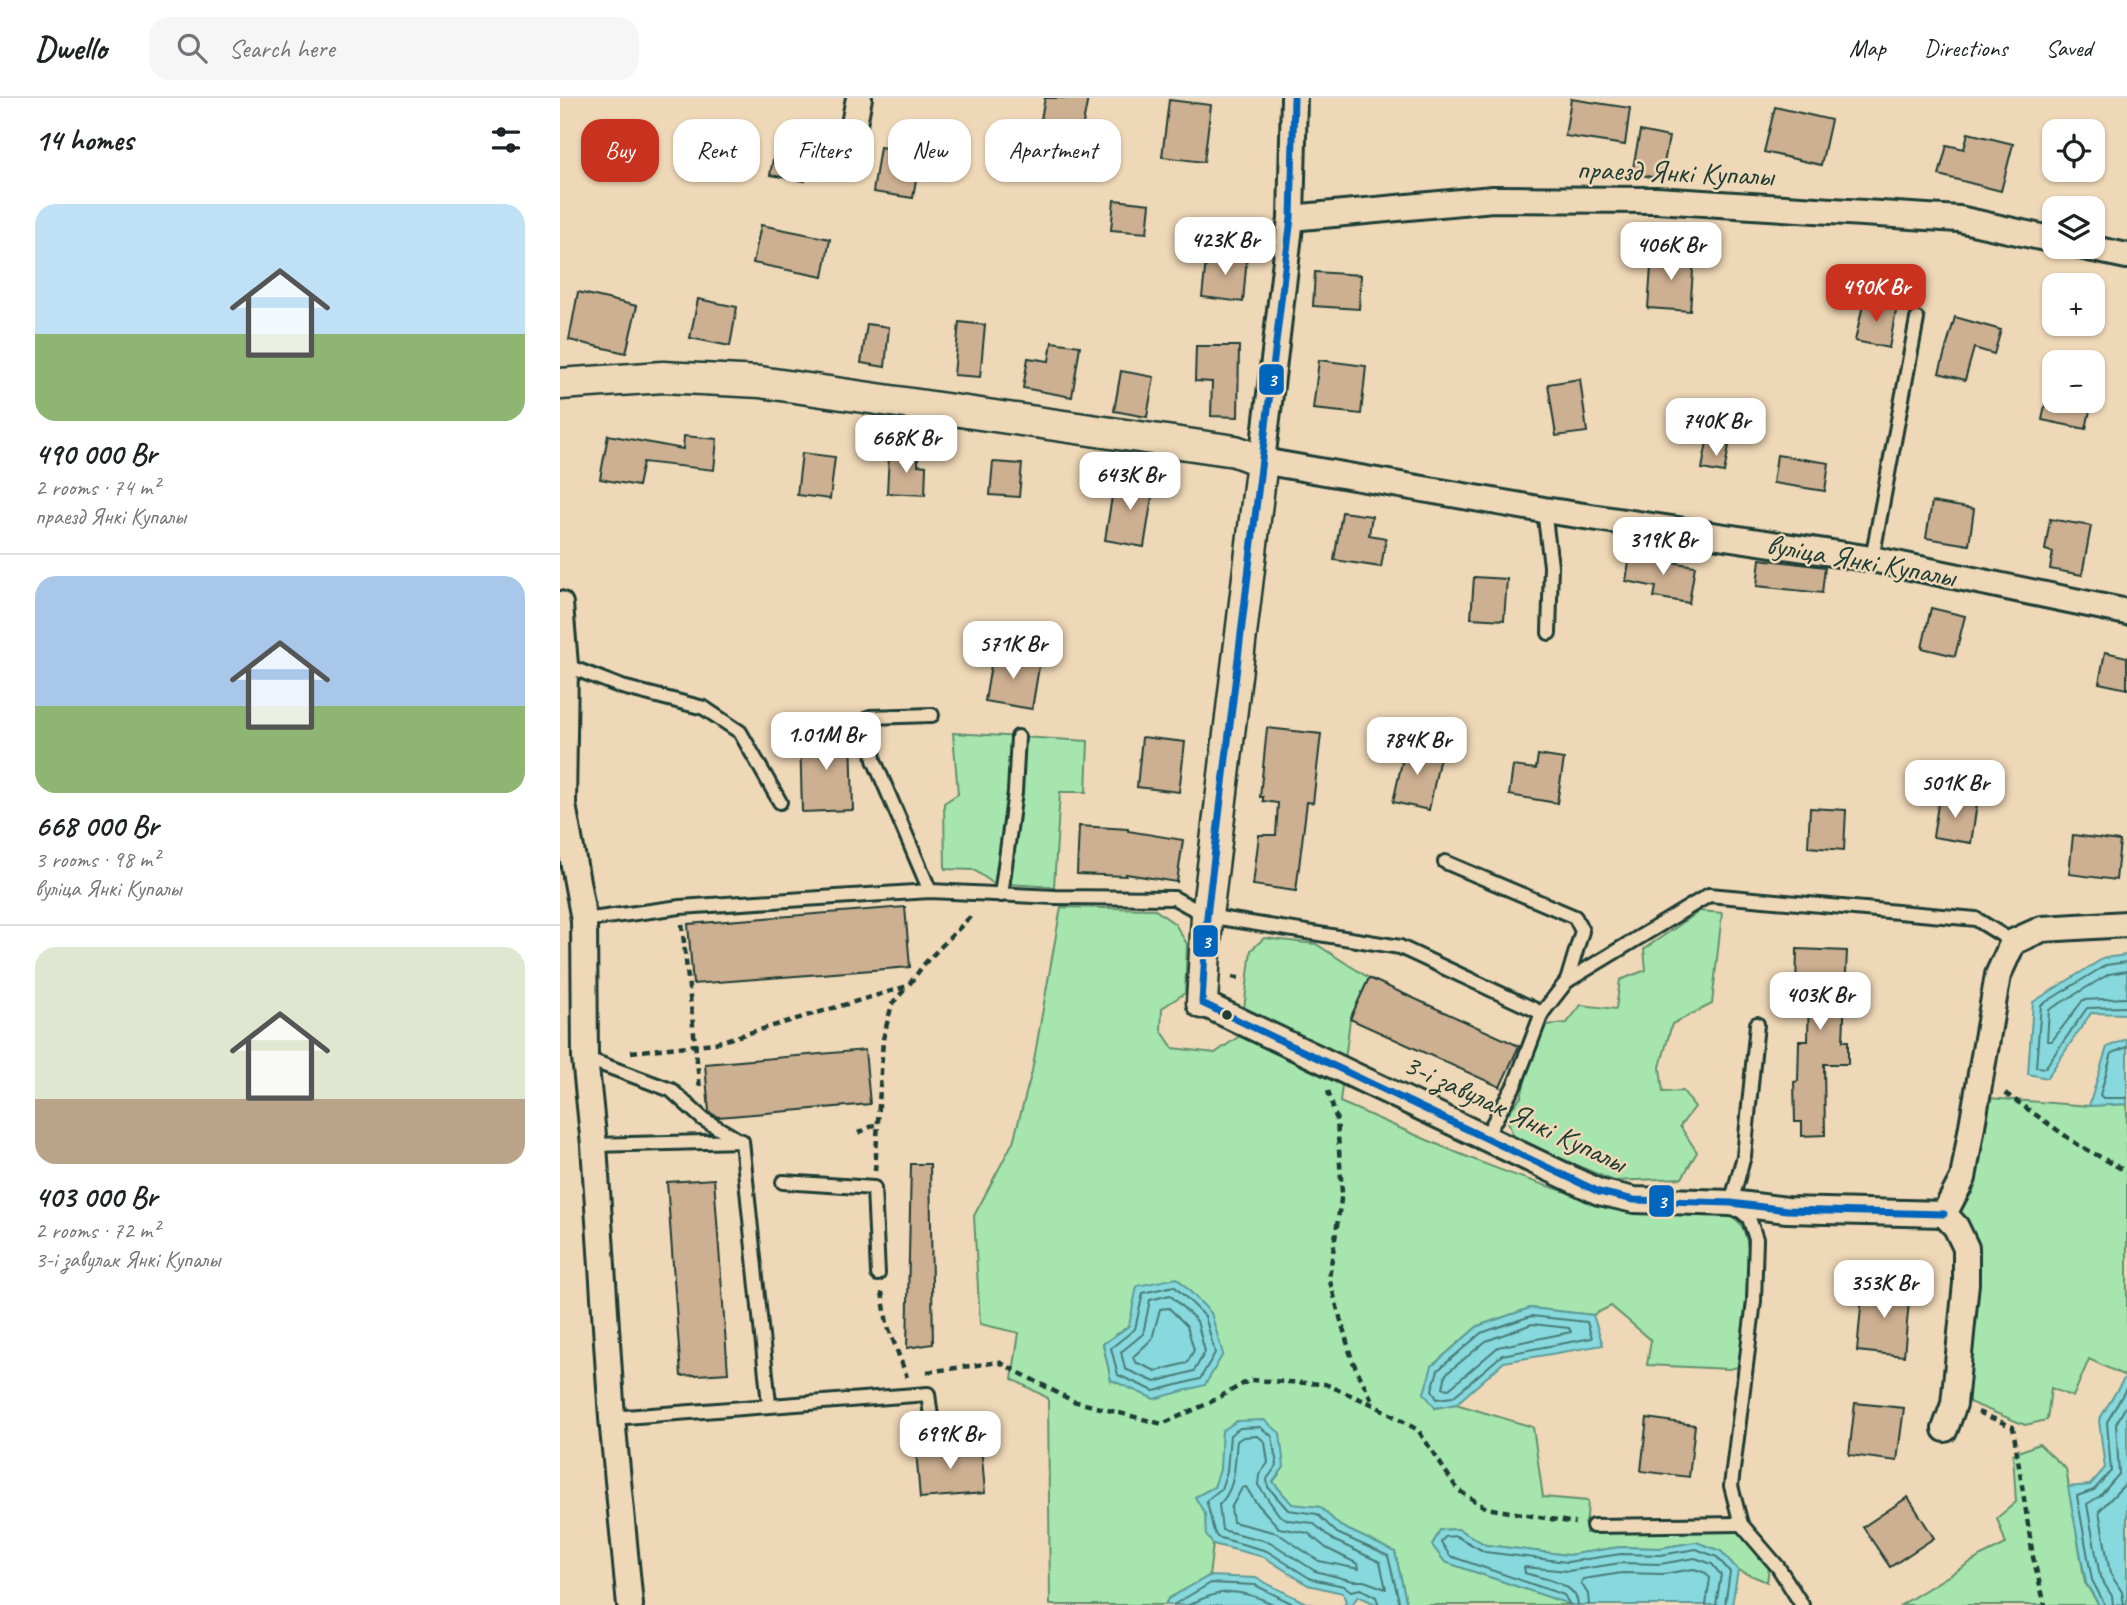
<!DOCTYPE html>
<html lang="en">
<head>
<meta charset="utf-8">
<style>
	:root { --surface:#fff; --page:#f6f6f6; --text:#202124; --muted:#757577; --line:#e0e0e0; --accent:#c8321e }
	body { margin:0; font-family:Caveat,sans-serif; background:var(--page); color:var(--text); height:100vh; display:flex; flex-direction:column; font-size:26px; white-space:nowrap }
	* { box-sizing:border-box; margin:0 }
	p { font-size:23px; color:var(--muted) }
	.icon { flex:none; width:38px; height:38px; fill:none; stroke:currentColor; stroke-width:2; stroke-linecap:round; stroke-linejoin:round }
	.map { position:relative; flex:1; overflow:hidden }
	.sheet { display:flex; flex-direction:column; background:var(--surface); width:560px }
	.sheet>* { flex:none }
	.banner { position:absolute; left:21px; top:21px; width:665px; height:63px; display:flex; gap:14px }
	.tools { position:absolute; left:1482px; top:21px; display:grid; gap:14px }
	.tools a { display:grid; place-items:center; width:63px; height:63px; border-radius:14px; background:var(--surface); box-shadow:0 2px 5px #0004; font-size:35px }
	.price { position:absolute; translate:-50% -60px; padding:0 16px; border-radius:14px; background:#fff; color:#222; font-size:23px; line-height:46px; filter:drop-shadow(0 2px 4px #0008) }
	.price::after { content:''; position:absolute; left:50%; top:42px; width:21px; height:16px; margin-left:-10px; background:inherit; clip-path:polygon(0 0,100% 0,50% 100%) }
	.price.selected { background:var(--accent); color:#fff }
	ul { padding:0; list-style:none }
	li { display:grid; align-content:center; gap:14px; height:371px; padding:0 35px }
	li+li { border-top:2px solid var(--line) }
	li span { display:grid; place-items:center; height:217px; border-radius:21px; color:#555 }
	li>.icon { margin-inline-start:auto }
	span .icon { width:126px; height:126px; fill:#fffc; stroke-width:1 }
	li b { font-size:30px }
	h2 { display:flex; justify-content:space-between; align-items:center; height:84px; padding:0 35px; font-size:30px }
	.pill { padding:0 24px; border-radius:21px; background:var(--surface); box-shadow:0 2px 5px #0004; font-size:24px; line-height:63px }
	.pill.selected { background:var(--accent); color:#fff }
	header { display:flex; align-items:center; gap:42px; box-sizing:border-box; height:98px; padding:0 35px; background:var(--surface); border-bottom:2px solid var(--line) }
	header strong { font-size:33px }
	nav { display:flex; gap:38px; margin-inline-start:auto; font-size:24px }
	.search { width:490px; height:63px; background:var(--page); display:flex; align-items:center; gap:18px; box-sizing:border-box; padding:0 24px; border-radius:21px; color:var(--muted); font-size:26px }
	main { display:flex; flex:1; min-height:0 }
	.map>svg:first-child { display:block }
	.green { fill:#a6e5ad; stroke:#629170; stroke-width:2; fill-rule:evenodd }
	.water { fill:#87d9dd; stroke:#5d9b99; stroke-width:2 }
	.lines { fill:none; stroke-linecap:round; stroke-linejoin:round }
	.shore { stroke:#497b78; stroke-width:2 }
	.building { fill:#cdaf91; stroke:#1f3d34; stroke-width:2 }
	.service-casing { stroke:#1f3d34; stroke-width:18 }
	.minor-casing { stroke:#1f3d34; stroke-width:30 }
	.tertiary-casing { stroke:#1f3d34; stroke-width:35 }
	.path { stroke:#1f3d34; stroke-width:4.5; stroke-dasharray:7 5; stroke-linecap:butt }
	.service { stroke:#efd8b7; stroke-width:12 }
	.minor { stroke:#efd8b7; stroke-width:24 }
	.tertiary { stroke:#efd8b7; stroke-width:30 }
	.bus-1-casing { stroke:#efd8b7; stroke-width:12 }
	.bus-1 { stroke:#0065bd; stroke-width:7 }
	.bus-dot { fill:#1f3d34; stroke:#efd8b7; stroke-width:2.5 }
	.labels { text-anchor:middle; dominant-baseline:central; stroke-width:5; stroke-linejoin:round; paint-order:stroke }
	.street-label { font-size:30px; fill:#1f3d34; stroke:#efd8b7 }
	.line-badge { stroke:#efd8b7; stroke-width:2.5 }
	.badge-label { font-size:19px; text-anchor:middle; font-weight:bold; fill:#fff }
</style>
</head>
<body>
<header>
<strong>Dwello</strong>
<div class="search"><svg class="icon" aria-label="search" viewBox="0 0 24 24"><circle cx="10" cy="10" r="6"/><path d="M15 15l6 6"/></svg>Search here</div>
<nav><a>Map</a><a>Directions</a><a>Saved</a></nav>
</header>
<main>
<section class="sheet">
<h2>14 homes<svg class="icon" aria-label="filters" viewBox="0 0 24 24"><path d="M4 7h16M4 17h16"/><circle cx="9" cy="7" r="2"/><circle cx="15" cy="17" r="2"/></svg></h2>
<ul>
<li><span style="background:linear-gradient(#bfe0f5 60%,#8fb573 0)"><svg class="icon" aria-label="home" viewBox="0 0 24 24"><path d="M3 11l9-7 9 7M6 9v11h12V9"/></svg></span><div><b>490 000 Br</b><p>2 rooms · 74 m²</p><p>праезд Янкі Купалы</p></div></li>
<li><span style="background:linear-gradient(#a9c7e8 60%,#8fb573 0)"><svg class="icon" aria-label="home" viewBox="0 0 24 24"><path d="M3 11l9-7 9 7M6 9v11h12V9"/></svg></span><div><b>668 000 Br</b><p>3 rooms · 98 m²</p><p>вуліца Янкі Купалы</p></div></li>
<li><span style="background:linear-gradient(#dfe7d0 70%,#b9a48a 0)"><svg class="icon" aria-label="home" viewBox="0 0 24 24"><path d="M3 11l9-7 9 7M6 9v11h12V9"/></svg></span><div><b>403 000 Br</b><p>2 rooms · 72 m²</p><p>3-і завулак Янкі Купалы</p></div></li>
</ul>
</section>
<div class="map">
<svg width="1567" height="1507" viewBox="0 0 1567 1507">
	<rect width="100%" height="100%" fill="#efd8b7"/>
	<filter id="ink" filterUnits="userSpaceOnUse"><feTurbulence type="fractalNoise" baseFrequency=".0143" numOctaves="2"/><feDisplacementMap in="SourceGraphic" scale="14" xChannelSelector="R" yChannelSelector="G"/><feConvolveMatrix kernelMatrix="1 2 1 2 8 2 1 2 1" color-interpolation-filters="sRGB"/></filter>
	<g filter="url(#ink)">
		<g class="green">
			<polygon points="393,635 528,643 526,694 500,694 494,789 433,785 414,772 385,771 384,705 398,696"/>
			<path d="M 501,809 L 594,811 L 615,826 L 627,846 L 625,895 L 602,910 L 601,932 L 613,950 L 655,955 L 681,937 L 691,852 L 704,840 L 756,846 L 809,880 L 790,921 L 780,1004 C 859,1038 936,1075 1018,1097 C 1044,1104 1068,1111 1096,1112 C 1117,1112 1169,1107 1181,1127 C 1198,1154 1183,1237 1178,1269 L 1169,1271 L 1087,1267 L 1091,1242 L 1051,1208 L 1033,1217 L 970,1210 L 918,1228 L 872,1268 L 875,1310 L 896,1306 L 973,1329 L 983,1399 L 1028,1403 L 1026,1435 L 1170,1430 L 1183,1437 L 1209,1469 L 1207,1484 L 1178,1472 L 1161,1453 L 1136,1444 L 1100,1450 L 1060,1449 L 1008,1457 L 926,1447 L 898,1431 L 881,1432 L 872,1447 L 885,1464 L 1012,1507 L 847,1507 L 835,1454 L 780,1428 L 760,1409 L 732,1407 L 713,1384 L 724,1369 L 662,1333 C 661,1346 662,1360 660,1372 C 655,1398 635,1422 653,1446 L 649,1478 L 608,1501 L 605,1507 L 490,1507 L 488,1300 L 452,1281 L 459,1235 L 420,1226 L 414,1118 L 453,1044 L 472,973 ZM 569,1228 L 551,1282 L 543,1246 Z"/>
			<polygon points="1140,813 1162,815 1152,906 1112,926 1100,969 1103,994 1123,993 1135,1009 1120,1028 1137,1054 1122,1080 1054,1083 954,1041 946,1017 961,999 973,950 986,927 1007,925 1021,907 1056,911 1060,882 1086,872 1084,851"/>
			<polygon points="1428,1000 1529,1008 1567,1006 1567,1279 1529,1261 1513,1299 1491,1290 1487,1322 1465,1327 1409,1304 1403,1291 1416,1147 1398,1112 1413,1094"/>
			<polygon points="1479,1346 1506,1371 1525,1485 1539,1507 1341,1507 1421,1458 1446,1446 1437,1420 1456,1404 1453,1356"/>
		</g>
		<g class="water">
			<polygon points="1567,857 1567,916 1531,915 1487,980 1468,976 1473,904 1544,860"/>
			<polygon points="1567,941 1567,1006 1529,1008 1547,949"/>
			<polygon points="617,1180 651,1215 663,1256 645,1287 594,1301 551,1282 543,1246 569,1228 577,1188"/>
			<polygon points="970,1210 1033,1217 1043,1247 944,1264 896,1306 875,1310 864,1295 872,1268 918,1228"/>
			<polygon points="1565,1279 1567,1279 1567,1507 1539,1507 1526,1485 1508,1389 1530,1387 1545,1370 1539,1322"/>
			<polygon points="704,1322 720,1335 724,1369 713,1384 732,1406 760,1409 780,1428 835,1454 847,1507 818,1507 798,1498 792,1507 784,1507 786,1504 783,1495 748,1487 704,1459 653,1446 646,1437 645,1416 635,1399 654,1389 660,1372 662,1333 677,1323"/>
			<polygon points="898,1431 926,1447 1008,1457 1060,1449 1100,1450 1136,1444 1161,1453 1178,1472 1172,1507 1012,1507 885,1464 872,1447 880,1432"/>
			<polygon points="649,1478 696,1480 746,1505 757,1507 605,1507 608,1501"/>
		</g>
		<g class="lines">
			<g class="shore">
				<polyline points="1567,864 1546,867 1481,907 1476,969 1485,970 1527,910 1567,909"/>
				<polyline points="1567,873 1549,876 1489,912 1487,943 1492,943 1523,902 1567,900"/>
				<polyline points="1567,949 1552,955 1540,997 1543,1000 1567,1000"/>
				<polygon points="614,1188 645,1218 655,1255 640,1281 594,1293 558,1277 551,1250 575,1231 583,1195"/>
				<polygon points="610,1197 637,1223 645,1254 634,1273 595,1284 565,1271 561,1254 583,1236 590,1202"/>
				<polygon points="600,1211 609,1210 627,1228 634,1252 627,1265 596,1273 575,1264 573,1259 592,1241"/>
				<polygon points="971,1218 1027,1224 1032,1240 942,1257 893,1299 877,1301 872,1292 878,1272 921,1235"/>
				<polygon points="972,1226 1009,1230 1011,1234 938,1249 889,1291 883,1290 886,1276 926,1243"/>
				<path d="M 698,1338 L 705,1344 L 708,1365 L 699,1377 L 698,1387 L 719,1417 L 728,1422 L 753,1425 L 773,1442 L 820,1464 L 826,1491 L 804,1483 L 793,1483 L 755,1473 L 710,1444 L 662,1432 L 659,1407 C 677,1389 674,1367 677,1343 L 683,1339 Z"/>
				<polygon points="686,1389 694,1402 719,1430 748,1435 766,1450 798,1466 799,1471 759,1463 717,1435 673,1424 671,1410 682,1390"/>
				<polyline points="613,1507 651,1485 695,1487 735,1507"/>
				<path d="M 629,1507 C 662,1489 682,1491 715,1507"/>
				<path d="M 819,1507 L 816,1499 L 801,1491 L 791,1493 L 784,1488 L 751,1481 L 707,1453 L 657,1439 C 651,1431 651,1414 646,1403 L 661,1391 L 667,1373 L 670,1337 L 680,1330 L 700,1329 L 712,1338 L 717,1367 L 707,1381 L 708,1389 L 728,1412 L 757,1416 L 777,1435 L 828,1458 L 840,1507"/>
				<polyline points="1010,1507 1004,1497 890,1458 881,1444 885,1439 896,1438 925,1454 1007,1464 1061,1456 1101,1457 1136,1451 1157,1459 1170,1474 1165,1507"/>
				<path d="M 1018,1507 C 1017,1484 983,1481 965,1475 L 964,1469 L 1008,1473 L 1061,1465 L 1100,1466 L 1135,1460 L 1152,1466 L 1161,1477 L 1156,1507"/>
				<polyline points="1029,1507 1028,1496 1021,1485 1023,1481 1062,1475 1103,1476 1134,1471 1146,1475 1150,1480 1146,1507"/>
				<polyline points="1545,1507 1532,1482 1517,1398 1534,1392 1551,1373 1547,1324 1567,1289"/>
				<polyline points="1553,1507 1552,1498 1540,1479 1527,1406 1540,1398 1559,1376 1556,1326 1567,1306"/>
				<polyline points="1564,1507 1562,1494 1550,1475 1539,1413 1567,1384"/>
			</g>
		</g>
		<g class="building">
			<polygon points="485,0 528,0 522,31 481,21"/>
			<polygon points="1011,1 1070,10 1065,47 1005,38"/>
			<polygon points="609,2 651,7 644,64 602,59"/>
			<polygon points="1215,9 1271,22 1261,67 1204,54"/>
			<polygon points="1080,33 1109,39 1101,81 1072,75"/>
			<polygon points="1408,35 1453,46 1441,93 1379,77 1387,47 1404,51"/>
			<polygon points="320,49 360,56 353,100 313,94"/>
			<polygon points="215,51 249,57 245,83 210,77"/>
			<polygon points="554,102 590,106 587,135 551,132"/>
			<polygon points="201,127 270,141 263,179 193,165"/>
			<polygon points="647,154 687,158 683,204 642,199"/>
			<polygon points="1092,156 1134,159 1130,213 1088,210"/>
			<polygon points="755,174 801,177 799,211 753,208"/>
			<polygon points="18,194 77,208 66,255 9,242"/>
			<polygon points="138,201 177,209 170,248 130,240"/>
			<polygon points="1304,202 1337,208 1329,250 1295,243"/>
			<polygon points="1395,219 1441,232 1434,256 1414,250 1405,282 1379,275"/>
			<polygon points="399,224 425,227 420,279 394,277"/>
			<polygon points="307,226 329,229 325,269 301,265"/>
			<polygon points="492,244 520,248 512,299 463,290 468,260 489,263"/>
			<polygon points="636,248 679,248 678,319 651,318 652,284 635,283"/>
			<polygon points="759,262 806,268 801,316 753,311"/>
			<polygon points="561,273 594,279 587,319 554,313"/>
			<polygon points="1020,281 1027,334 996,338 988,286"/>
			<polygon points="1489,287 1494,288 1494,303 1532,303 1526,331 1482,322"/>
			<polygon points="48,337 123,351 124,338 157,341 154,372 83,364 78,388 40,381"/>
			<polygon points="1147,344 1169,348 1164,375 1142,371"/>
			<polygon points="242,355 275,359 270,401 237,397"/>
			<polygon points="329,356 358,358 358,367 366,368 365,397 327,395"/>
			<polygon points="1217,357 1269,365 1265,393 1213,385"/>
			<polygon points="433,364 462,366 459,399 430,397"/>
			<polygon points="555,380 594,386 584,449 545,442"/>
			<polygon points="1372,404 1414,411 1409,447 1366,440"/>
			<polygon points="782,414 812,418 809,437 826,440 821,469 774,462"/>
			<polygon points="1490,421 1531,428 1522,477 1490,471 1493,454 1485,452"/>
			<polygon points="1070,457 1135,468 1129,505 1094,499 1096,489 1066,483"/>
			<polygon points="1200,461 1265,469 1262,495 1197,488"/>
			<polygon points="914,479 947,481 944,522 911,520"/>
			<polygon points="1371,510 1405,518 1395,558 1362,550"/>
			<polygon points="1545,554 1567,559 1567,591 1539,585"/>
			<polygon points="433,555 480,563 472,611 425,603"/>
			<polygon points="707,630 761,636 753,705 747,704 736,793 693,787 699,737 716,737 718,705 703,703 703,699 700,699"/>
			<polygon points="291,635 293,712 242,714 240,637"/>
			<polygon points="582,639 625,644 619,694 577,689"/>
			<polygon points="846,646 881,654 869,712 833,704"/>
			<polygon points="978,657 1004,661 997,705 949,697 953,668 976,671"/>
			<polygon points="1379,700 1417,706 1411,745 1373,739"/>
			<polygon points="1250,710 1286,712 1284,752 1248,749"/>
			<polygon points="519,728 568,731 568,733 623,742 617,784 566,776 566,778 517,776"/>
			<polygon points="1513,737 1560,743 1556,782 1509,776"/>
			<polygon points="345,809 350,869 133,886 128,826"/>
			<polygon points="1237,851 1287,853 1283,943 1288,943 1288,966 1264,966 1265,1037 1242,1038 1242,1024 1235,1024 1234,984 1238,983 1239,943 1248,943 1249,893 1236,892"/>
			<polygon points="809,880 959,948 940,989 790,921"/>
			<polygon points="305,952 310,1006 158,1019 149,1014 145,966"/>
			<polygon points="351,1066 370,1066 373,1246 347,1250"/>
			<polygon points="154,1081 168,1275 121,1278 107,1084"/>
			<polygon points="1303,1187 1350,1192 1344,1258 1297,1253"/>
			<polygon points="1295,1305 1344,1310 1337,1363 1289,1357"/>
			<polygon points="1087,1320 1135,1327 1129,1379 1081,1373"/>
			<polygon points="421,1347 425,1395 360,1400 356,1352"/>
			<polygon points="1348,1399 1374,1440 1330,1469 1303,1429"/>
		</g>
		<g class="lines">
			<defs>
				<g id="service">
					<polyline points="984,412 991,468 989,535"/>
					<polyline points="1312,461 1357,221"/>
					<polyline points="5,567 62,589 144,610 180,634 220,704"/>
					<polyline points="885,764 1015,819 1022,833 1007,883"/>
					<polyline points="370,793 314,662 310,619 372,617"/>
					<polyline points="441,797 455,694 458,639"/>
					<polyline points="24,822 120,809 370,793 495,799 614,800 647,818 840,849 982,915"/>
					<polyline points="1197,926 1184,1058 1171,1105 1189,1120 1196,1141 1194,1203 1171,1388 1181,1426 1218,1469 1242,1507"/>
					<polyline points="25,960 111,992 143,1021 180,1043"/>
					<polyline points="926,1038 955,986 982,915 1007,883 1149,797 1416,821 1453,844"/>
					<polyline points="34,1047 182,1043 209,1306"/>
					<polyline points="223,1084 314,1090 318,1176"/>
					<polyline points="52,1320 368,1296 374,1341"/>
					<polyline points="1033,1428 1181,1426"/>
				</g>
				<g id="minor">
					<polyline points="734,0 731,120 702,363 984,412 1312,461 1567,514"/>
					<polyline points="288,57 299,0"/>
					<polyline points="731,120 933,101 1096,102 1399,121 1494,142"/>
					<polyline points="1524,149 1567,158"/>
					<polyline points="0,506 5,567 3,707 24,822 25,960 34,1047 52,1320 70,1507"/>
					<polyline points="642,905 1039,1094 1074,1102 1171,1105 1227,1112 1384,1116"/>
					<polyline points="1385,1331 1394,1306 1406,1185 1406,1150 1396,1129 1384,1116 1403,1080 1438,877 1453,844 1482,831 1567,826"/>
				</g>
				<polyline id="tertiary" points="0,286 103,279 200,284 675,353 702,363 647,818 642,905"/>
			</defs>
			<use href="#service" class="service-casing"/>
			<use href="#minor" class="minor-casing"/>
			<use href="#tertiary" class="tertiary-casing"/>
			<g class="path">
				<polyline points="122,826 140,991"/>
				<polyline points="672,879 684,881"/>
				<polyline points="71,954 155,945 348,888 365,865 413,816"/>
				<polyline points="768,993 777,1023 782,1095 769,1180 792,1262 814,1306"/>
				<polyline points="1445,995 1517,1046 1567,1074"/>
				<polyline points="298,1035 319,1025"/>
				<polyline points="315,1073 323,941 332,906 347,889"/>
				<polyline points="322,1194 327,1226 347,1279"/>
				<polyline points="367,1274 439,1264 513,1303 602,1326 649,1305 690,1282 765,1286 814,1307 858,1332 898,1392 926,1410 1015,1425"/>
				<polyline points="1418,1314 1453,1329 1473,1459 1485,1507"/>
			</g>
			<use href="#service" class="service"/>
			<use href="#minor" class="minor"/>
			<use href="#tertiary" class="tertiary"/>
			<defs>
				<polyline id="bus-1" points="734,0 731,120 647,818 642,905 1039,1094 1074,1102 1171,1105 1227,1112 1384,1116"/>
			</defs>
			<use href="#bus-1" class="bus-1-casing"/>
			<use href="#bus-1" class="bus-1"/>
		</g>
	</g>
	<circle class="bus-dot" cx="667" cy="917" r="6"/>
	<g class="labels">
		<g class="street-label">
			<text transform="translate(1115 74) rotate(2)">праезд Янкі Купалы</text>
			<text transform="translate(1301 462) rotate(10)">вуліца Янкі Купалы</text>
			<text transform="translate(955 1015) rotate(25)">3-і завулак Янкі Купалы</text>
		</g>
	</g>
	<g class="line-badge">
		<rect x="698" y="265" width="27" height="33" rx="7" fill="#0065bd"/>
		<rect x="632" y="826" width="27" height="34" rx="7" fill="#0065bd"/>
		<rect x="1088" y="1086" width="27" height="34" rx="7" fill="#0065bd"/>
	</g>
	<g class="badge-label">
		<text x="712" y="288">3</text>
		<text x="646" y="850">3</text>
		<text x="1102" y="1110">3</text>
	</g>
</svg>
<div class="tools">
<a><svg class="icon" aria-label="locate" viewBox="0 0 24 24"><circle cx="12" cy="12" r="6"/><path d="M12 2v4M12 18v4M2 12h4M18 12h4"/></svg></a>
<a><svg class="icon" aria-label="layers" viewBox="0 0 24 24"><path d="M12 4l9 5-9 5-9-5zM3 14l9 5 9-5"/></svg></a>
<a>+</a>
<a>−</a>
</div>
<b class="price" style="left:665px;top:179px">423K Br</b>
<b class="price" style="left:1111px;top:184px">406K Br</b>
<b class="price selected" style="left:1316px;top:226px">490K Br</b>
<b class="price" style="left:1156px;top:360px">740K Br</b>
<b class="price" style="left:346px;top:377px">668K Br</b>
<b class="price" style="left:570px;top:414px">643K Br</b>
<b class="price" style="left:1103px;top:479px">319K Br</b>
<b class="price" style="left:453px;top:583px">571K Br</b>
<b class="price" style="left:266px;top:674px">1.01M Br</b>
<b class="price" style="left:857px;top:679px">784K Br</b>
<b class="price" style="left:1395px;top:722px">501K Br</b>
<b class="price" style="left:1260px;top:934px">403K Br</b>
<b class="price" style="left:1324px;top:1222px">353K Br</b>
<b class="price" style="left:390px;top:1373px">699K Br</b>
<div class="banner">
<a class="pill selected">Buy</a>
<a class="pill">Rent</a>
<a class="pill">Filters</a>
<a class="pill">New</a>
<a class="pill">Apartment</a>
</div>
</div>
</main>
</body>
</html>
